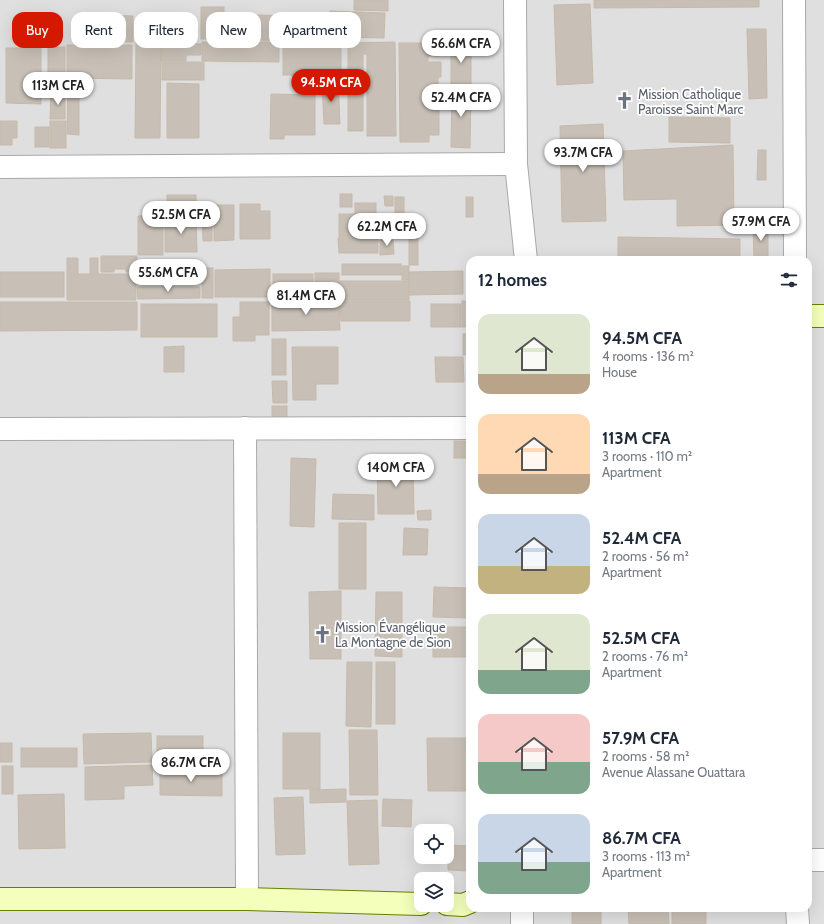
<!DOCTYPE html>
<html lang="en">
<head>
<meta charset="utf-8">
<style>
	:root { --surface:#fff; --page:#f2f2f3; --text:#1f2937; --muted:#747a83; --accent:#d41900 }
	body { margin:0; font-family:Cabin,sans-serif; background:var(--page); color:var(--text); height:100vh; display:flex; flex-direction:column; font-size:15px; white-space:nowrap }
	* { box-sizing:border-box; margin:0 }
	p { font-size:13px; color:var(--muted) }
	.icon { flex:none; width:22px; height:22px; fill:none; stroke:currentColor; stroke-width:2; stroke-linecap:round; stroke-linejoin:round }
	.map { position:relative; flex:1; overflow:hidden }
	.side { position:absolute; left:466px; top:256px; width:346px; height:656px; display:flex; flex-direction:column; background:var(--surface); border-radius:12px; box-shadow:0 4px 16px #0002 }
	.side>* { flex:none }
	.top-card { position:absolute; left:12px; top:12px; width:380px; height:36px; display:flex; gap:8px }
	.controls { position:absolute; left:414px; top:824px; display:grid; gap:8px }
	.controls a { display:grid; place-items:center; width:40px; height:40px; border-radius:8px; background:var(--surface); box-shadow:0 4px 16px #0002; font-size:20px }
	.price { position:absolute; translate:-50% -34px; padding:0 9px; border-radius:14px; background:#fff; color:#222; font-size:13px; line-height:26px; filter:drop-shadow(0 1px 2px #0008) }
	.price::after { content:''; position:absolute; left:50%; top:24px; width:12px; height:9px; margin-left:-6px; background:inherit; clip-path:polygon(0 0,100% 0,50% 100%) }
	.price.selected { background:var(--accent); color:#fff }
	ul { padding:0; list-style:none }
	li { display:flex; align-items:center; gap:12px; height:100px; padding:0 12px }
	li span { display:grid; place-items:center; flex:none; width:112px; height:80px; border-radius:12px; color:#555 }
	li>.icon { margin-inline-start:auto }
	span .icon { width:48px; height:48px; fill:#fffc; stroke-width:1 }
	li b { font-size:17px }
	h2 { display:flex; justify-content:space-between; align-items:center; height:48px; padding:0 12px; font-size:17px }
	.tag { padding:0 14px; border-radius:12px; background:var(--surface); box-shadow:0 4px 16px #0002; font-size:14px; line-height:36px }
	.tag.selected { background:var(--accent); color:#fff }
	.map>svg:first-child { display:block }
	.residential { fill:#e0dfdf; fill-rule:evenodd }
	.building { fill:#c8c0b7; stroke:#c6b9a9 }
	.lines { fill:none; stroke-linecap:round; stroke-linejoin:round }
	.street-casing { stroke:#a9a9a9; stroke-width:24 }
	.secondary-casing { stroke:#648200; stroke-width:24 }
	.street { stroke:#fff; stroke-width:22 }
	.secondary { stroke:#f3ffba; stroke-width:22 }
	.labels { text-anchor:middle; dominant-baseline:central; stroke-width:3.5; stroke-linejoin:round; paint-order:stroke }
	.worship-label { font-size:13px; fill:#5b616d; stroke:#fff; text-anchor:start }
</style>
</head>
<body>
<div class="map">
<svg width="824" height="924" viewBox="0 0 824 924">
	<rect width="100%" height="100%" fill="#f3f1e8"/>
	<path class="residential" d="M 0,0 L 824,0 L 824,924 L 0,924 ZM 470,260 L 808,260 L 808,908 L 470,908 ZM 421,831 L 447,831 L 447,857 L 421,857 ZM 421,879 L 447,879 L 447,905 L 421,905 Z"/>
	<g class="building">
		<polygon points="354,0 388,0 388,11 354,10"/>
		<polygon points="594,0 759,0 759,7 594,8"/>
		<polygon points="590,4 593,83 557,85 554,5"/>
		<rect x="201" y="7" width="23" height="32"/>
		<polygon points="330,11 385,13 384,38 329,37"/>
		<polygon points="86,15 133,16 133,42 86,41"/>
		<polygon points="254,15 303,16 302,41 254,40"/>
		<polygon points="747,29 766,29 767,98 749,99"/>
		<polygon points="136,42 161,42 160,138 135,138"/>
		<polygon points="202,42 279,42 279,62 202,61"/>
		<polygon points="395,42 396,136 367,136 367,54 363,54 363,131 348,131 348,43"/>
		<rect x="451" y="42" width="20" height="44"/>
		<polygon points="162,43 201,44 201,55 186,55 186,61 161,61"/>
		<polygon points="399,43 439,43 439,56 428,56 428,62 441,62 441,77 438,77 438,84 428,84 428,94 440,94 440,102 428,102 428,110 439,110 439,135 429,135 429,142 400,142"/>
		<rect x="283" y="44" width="58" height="31"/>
		<polygon points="67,45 132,45 132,79 67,78"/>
		<rect x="48" y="47" width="17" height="44"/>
		<polygon points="6,48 41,48 41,104 6,103"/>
		<rect x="162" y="62" width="42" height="18"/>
		<polygon points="68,80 79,81 79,135 67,134"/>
		<polygon points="338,81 340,124 324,124 322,82"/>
		<polygon points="167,83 199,84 199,138 167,138"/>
		<polygon points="452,89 471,89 470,148 451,147"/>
		<polygon points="51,92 65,93 65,119 50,119"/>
		<polygon points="271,94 315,95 315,135 284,135 284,139 270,139"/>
		<polygon points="669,117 730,118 730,143 669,142"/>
		<polygon points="0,121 17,121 17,138 12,138 12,145 0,145"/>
		<rect x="50" y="121" width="16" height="27"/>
		<polygon points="603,124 606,221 562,222 560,126"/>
		<rect x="35" y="127" width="14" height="20"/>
		<polygon points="733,145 734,225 677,226 677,199 624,200 623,151"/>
		<polygon points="758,150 766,150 766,180 757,180"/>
		<rect x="340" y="194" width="12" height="13"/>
		<rect x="167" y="195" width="29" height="10"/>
		<polygon points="384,196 393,196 393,206 385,206"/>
		<rect x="395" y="197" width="9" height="19"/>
		<rect x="466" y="197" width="7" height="20"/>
		<rect x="355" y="203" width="21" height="15"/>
		<polygon points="240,204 260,204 260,211 270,211 270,239 240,239"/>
		<polygon points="214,205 234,205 234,240 214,241"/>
		<polygon points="202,210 212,210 212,241 203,241"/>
		<rect x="339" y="214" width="15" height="23"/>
		<polygon points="163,215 163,255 138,255 138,216"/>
		<polygon points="165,218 196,218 197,252 165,252"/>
		<polygon points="403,218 403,238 378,238 378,219"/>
		<polygon points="357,222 376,223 375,237 357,236"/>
		<polygon points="753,226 768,226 768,258 754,259"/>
		<rect x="409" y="232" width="9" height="33"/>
		<polygon points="618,237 740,239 740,260 618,260"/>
		<polygon points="338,238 378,238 378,253 339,253"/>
		<polygon points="380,240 393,240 394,254 380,255"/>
		<polygon points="101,256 137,256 137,272 126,272 126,269 114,269 114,272 101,272"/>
		<polygon points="67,258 78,258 78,274 90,274 90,258 98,258 98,274 136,274 136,300 67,300"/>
		<rect x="342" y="264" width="59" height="11"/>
		<rect x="402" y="266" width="7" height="14"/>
		<rect x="202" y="268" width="11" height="30"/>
		<polygon points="270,269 270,297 215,297 215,270"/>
		<polygon points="463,271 463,294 409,295 409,272"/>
		<rect x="0" y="272" width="64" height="25"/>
		<rect x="315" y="273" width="24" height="28"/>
		<rect x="273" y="274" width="40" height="26"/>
		<rect x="340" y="281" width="69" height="19"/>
		<rect x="467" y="281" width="3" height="16"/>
		<polygon points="137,287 200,287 200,298 138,299"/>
		<polygon points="272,301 339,301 340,330 272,331"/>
		<polygon points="340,301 410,301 410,321 341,321"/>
		<rect x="462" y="301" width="8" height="26"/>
		<polygon points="0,302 137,302 137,330 0,331"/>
		<polygon points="240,302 269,302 269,335 255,335 255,341 233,341 233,317 240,317"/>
		<rect x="141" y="304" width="76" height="33"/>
		<rect x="431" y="304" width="30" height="23"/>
		<rect x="463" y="334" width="7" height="21"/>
		<rect x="272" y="339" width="14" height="36"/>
		<polygon points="184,346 184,372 164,372 164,347"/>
		<polygon points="292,347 338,347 338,384 316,384 316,400 293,400"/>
		<polygon points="435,357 463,357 464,382 436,382"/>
		<polygon points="272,381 287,381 287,403 273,403"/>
		<rect x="272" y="406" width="15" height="20"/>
		<rect x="454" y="441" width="16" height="17"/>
		<polygon points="291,458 316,459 314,527 290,526"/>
		<polygon points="377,462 413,462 414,514 378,514"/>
		<polygon points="333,494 374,495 374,520 332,519"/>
		<polygon points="431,510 431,520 418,520 417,511"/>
		<rect x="339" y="523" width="27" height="66"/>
		<polygon points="404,528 428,529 427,555 403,555"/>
		<polygon points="434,587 468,588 467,618 433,617"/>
		<polygon points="341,591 341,659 310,659 309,592"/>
		<polygon points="376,592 402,592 402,657 375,656"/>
		<rect x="433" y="627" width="37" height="30"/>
		<polygon points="347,662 372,662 371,727 346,726"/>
		<rect x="376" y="662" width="19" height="62"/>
		<polygon points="349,730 377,730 378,795 350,795"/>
		<polygon points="151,733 152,762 84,764 83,734"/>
		<rect x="283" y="733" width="37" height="56"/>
		<rect x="157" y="736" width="46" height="28"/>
		<polygon points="427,738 466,738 467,791 428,791"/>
		<rect x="0" y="743" width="12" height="19"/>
		<rect x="21" y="748" width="56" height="19"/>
		<polygon points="152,765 153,785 124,786 124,799 85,800 85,767"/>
		<rect x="2" y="766" width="11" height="28"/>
		<polygon points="160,770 222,771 222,796 160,795"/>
		<polygon points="346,789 346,802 310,803 310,790"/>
		<polygon points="64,794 65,848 19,849 18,795"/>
		<polygon points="303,797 305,854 276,855 274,798"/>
		<polygon points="383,799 412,800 411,827 382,826"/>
		<polygon points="377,800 379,864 349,865 347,801"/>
		<polygon points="448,845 470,846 470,871 448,870"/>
		<rect x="572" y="908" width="29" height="16"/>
		<polygon points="628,908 668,908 669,924 629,924"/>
		<rect x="672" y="908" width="34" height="16"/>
	</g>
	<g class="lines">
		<defs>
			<g id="street">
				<polyline points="515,0 516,164 526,260"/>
				<polyline points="794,0 795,260"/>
				<polyline points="0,167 516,164"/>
				<polyline points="245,428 247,899"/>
				<polyline points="0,429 470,428"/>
				<polyline points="808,860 824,860"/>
				<polyline points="797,908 798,924"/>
				<polyline points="522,924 522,908"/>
			</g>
			<g id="secondary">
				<polyline points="808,316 824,316"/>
				<polyline points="0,899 247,899 421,904"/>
				<polyline points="447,904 463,905 470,902"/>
			</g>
		</defs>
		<use href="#street" class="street-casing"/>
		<use href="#secondary" class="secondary-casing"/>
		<use href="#street" class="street"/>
		<use href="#secondary" class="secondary"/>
	</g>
	<defs>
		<symbol id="church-bare" viewBox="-9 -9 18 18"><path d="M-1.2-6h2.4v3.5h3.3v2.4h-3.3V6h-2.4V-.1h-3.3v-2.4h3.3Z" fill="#6b7280" stroke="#fff" stroke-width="2.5" paint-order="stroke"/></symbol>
	</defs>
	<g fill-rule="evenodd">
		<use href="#church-bare" x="612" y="88" width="25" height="25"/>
		<use href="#church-bare" x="310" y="622" width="25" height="25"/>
	</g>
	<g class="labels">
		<g class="worship-label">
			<text x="638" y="94">Mission Catholique<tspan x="638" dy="15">Paroisse Saint Marc</tspan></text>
			<text x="335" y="627">Mission Évangélique<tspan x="335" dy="15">La Montagne de Sion</tspan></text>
		</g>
	</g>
</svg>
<div class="controls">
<a><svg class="icon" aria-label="locate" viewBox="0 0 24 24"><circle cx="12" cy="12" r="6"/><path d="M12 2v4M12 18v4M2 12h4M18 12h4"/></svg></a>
<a><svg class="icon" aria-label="layers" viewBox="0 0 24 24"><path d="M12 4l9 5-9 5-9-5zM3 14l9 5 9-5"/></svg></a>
</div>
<b class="price" style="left:461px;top:64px">56.6M CFA</b>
<b class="price selected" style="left:331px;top:103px">94.5M CFA</b>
<b class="price" style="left:58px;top:106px">113M CFA</b>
<b class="price" style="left:461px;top:118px">52.4M CFA</b>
<b class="price" style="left:583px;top:173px">93.7M CFA</b>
<b class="price" style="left:181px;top:235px">52.5M CFA</b>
<b class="price" style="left:761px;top:242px">57.9M CFA</b>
<b class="price" style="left:387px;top:247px">62.2M CFA</b>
<b class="price" style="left:168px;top:293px">55.6M CFA</b>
<b class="price" style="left:306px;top:316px">81.4M CFA</b>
<b class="price" style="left:396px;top:488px">140M CFA</b>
<b class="price" style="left:191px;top:783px">86.7M CFA</b>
<div class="top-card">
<a class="tag selected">Buy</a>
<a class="tag">Rent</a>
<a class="tag">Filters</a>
<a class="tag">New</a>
<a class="tag">Apartment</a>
</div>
<section class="side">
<h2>12 homes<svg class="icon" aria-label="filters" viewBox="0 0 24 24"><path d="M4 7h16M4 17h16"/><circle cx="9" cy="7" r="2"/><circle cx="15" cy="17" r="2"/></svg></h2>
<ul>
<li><span style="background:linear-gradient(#dfe7d0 75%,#b9a48a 0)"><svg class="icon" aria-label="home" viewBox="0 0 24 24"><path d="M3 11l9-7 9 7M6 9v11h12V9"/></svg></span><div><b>94.5M CFA</b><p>4 rooms · 136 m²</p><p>House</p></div></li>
<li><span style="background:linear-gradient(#ffd9b3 75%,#b9a48a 0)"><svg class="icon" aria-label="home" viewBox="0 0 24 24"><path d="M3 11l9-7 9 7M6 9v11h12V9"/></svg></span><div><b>113M CFA</b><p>3 rooms · 110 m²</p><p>Apartment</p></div></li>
<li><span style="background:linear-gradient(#c9d6e8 65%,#c2b280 0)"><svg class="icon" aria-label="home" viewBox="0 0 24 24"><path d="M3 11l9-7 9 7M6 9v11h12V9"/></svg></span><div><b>52.4M CFA</b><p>2 rooms · 56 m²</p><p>Apartment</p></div></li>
<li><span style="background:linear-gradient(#dfe7d0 70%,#7fa58c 0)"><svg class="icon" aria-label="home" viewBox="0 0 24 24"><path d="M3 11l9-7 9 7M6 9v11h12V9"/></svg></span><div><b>52.5M CFA</b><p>2 rooms · 76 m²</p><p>Apartment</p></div></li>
<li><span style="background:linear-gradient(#f6c9c9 60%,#7fa58c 0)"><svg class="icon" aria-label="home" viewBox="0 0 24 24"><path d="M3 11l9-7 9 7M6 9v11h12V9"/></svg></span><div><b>57.9M CFA</b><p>2 rooms · 58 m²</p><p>Avenue Alassane Ouattara</p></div></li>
<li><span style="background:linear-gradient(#c9d6e8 60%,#7fa58c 0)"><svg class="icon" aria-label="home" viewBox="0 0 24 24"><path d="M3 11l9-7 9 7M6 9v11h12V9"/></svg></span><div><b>86.7M CFA</b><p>3 rooms · 113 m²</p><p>Apartment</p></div></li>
</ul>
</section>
</div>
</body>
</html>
